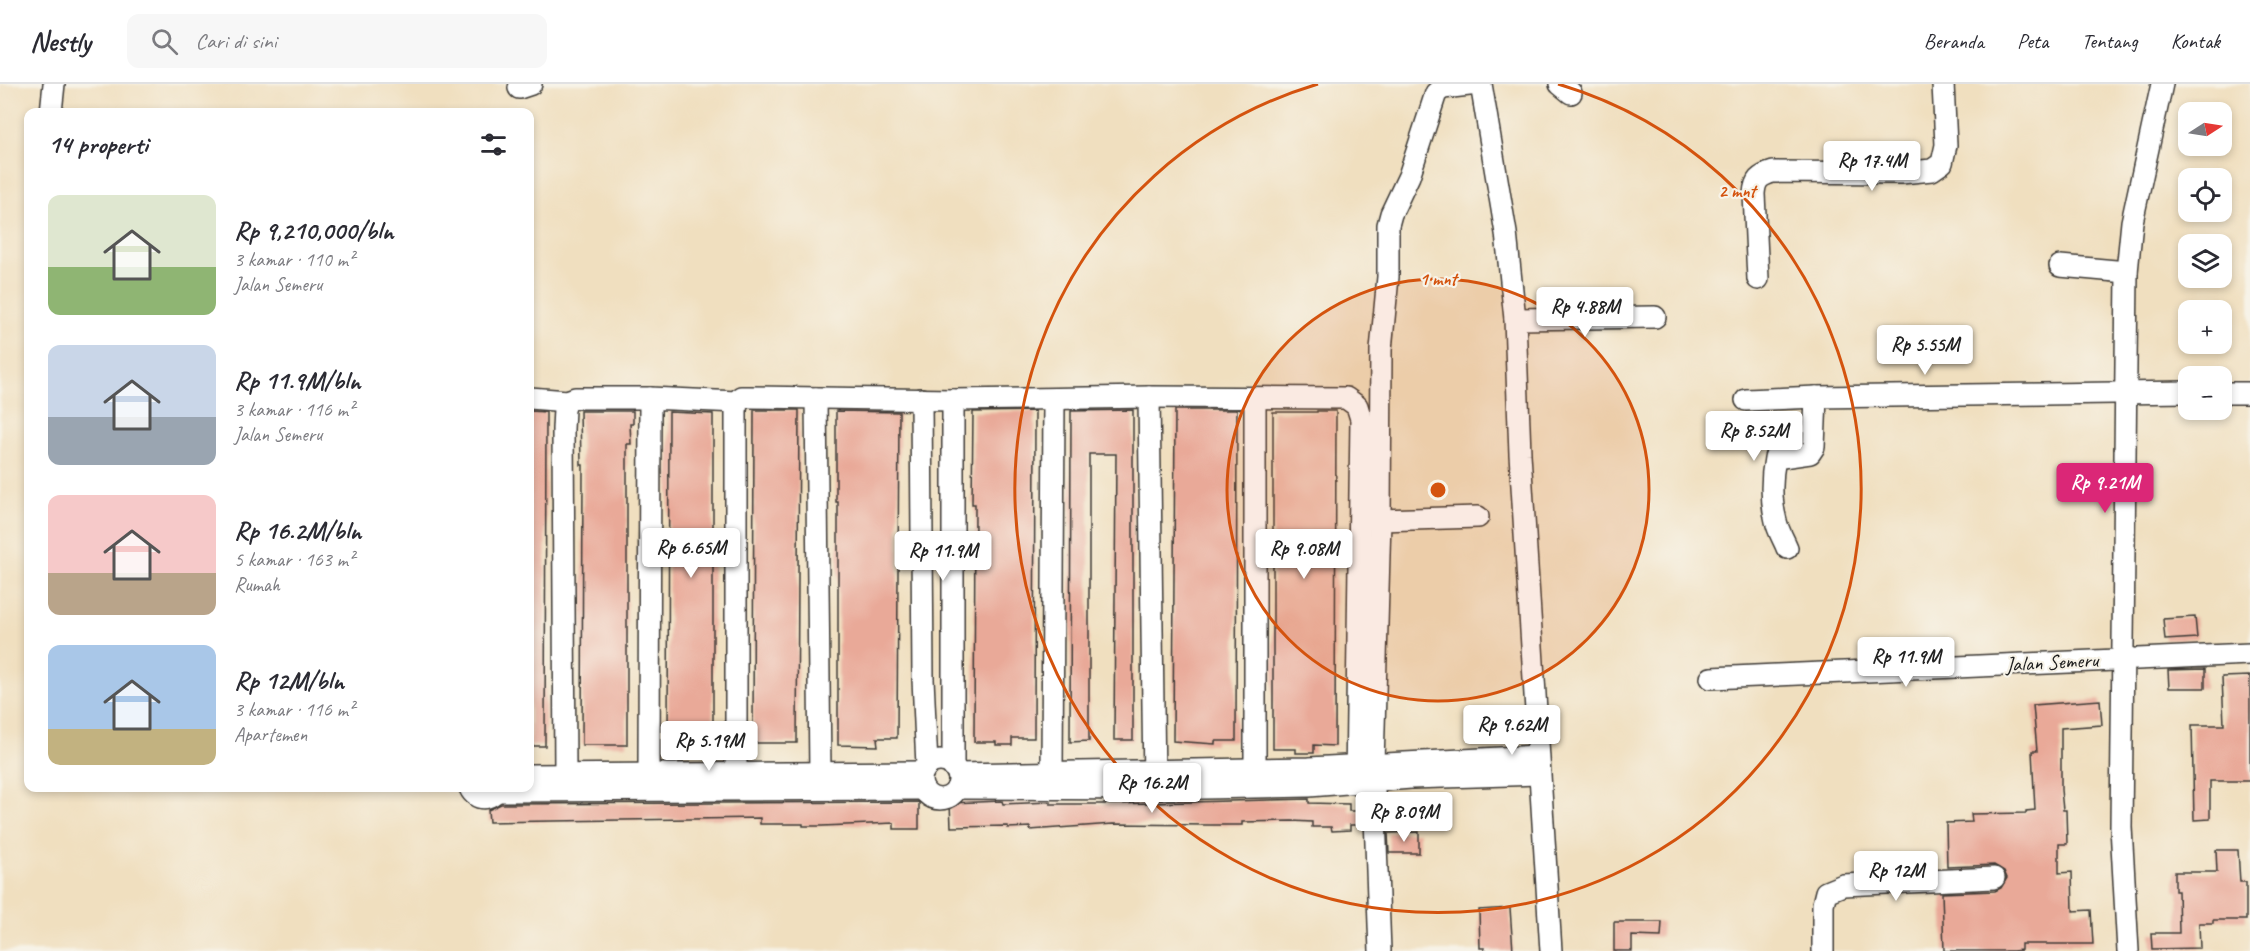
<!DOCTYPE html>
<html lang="id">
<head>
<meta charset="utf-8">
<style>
	:root { --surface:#fff; --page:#f7f7f7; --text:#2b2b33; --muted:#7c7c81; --line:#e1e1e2; --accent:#db2777 }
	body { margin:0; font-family:Caveat,sans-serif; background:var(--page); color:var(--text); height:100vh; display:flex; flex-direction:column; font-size:22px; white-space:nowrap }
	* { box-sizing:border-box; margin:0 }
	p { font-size:20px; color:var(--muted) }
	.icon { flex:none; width:33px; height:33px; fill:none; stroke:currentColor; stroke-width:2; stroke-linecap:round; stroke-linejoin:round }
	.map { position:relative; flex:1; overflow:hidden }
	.side { position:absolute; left:24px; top:24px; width:510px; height:684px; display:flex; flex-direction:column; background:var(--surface); border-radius:12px; box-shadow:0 3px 9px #0003 }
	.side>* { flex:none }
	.needle { width:39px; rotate:78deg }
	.controls { position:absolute; left:2178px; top:18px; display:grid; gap:12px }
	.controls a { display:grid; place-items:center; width:54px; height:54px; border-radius:12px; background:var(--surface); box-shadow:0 3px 9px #0003; font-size:30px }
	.price { position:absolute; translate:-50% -51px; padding:0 14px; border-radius:6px; background:#fff; color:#222; font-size:20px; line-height:39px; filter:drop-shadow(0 2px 3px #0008) }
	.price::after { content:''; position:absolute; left:50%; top:36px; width:18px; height:14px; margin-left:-9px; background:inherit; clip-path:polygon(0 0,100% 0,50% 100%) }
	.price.current { background:var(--accent); color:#fff }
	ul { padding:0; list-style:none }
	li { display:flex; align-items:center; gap:18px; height:150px; padding:0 24px }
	li span { display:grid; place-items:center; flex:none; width:168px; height:120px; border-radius:12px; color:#555 }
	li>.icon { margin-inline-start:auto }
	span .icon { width:72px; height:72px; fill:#fffc; stroke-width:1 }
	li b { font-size:26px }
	h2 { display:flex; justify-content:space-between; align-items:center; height:72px; padding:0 24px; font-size:26px }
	header { display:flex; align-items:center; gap:36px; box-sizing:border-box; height:84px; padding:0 30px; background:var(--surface); border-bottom:2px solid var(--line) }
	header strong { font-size:28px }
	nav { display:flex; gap:33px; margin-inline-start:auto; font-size:21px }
	.search { width:420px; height:54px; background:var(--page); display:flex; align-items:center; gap:15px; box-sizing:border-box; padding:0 21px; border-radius:12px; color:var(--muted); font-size:22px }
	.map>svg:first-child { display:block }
	.building { fill:#e9a998 }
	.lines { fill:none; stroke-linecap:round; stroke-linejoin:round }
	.minor-casing { stroke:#3c3934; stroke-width:24 }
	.minor { stroke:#fff; stroke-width:21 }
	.ring { fill:none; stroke:#d4530e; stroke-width:3 }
	.labels { text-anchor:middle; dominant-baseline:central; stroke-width:4.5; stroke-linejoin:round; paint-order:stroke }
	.street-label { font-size:21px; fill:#1c1c1c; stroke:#f7f3e8 }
	.centre { fill:#d4530e; stroke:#f7f3e8; stroke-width:3 }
	.ring-label { font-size:18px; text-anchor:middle; font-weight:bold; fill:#d4530e; stroke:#f7f3e8; stroke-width:4.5; stroke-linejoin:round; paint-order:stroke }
</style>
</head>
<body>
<header>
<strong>Nestly</strong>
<div class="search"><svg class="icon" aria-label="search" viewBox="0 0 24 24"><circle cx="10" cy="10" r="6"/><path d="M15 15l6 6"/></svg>Cari di sini</div>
<nav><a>Beranda</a><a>Peta</a><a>Tentang</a><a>Kontak</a></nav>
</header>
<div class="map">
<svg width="2250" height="867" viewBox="0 0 2250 867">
	<rect width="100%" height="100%" fill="#f7f3e8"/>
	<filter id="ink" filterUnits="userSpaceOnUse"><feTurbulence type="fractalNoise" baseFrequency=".0167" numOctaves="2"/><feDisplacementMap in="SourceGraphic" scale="12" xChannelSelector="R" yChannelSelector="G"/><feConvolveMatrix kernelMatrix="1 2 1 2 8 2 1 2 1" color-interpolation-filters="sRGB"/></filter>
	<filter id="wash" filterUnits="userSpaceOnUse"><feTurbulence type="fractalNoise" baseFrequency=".008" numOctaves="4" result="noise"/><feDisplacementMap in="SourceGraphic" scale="24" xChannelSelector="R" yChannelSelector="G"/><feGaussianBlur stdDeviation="1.35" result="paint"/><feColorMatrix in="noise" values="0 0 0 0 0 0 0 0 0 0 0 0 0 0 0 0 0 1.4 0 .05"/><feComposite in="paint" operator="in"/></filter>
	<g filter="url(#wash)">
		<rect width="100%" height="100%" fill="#f0dfbf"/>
		<g id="blocks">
			<g class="building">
				<polygon points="754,326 799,326 797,659 753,659"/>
				<polygon points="1133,326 1133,656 1114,656 1116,370 1089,370 1089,657 1070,658 1071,327"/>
				<polygon points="1175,326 1237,326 1236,657 1215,657 1215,660 1173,657"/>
				<polygon points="530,327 546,328 545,662 530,662"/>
				<polygon points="580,327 633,327 633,340 630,340 631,360 627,360 627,661 582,661 583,381 581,381"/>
				<polygon points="836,327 899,328 897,654 877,654 878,662 838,661 838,418 836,418"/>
				<polygon points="1035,327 1034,654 1012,654 1012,661 996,661 996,658 974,658 975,420 972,420 973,328"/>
				<polygon points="1317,327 1336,327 1335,662 1314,661 1314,669 1296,669 1296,665 1273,665 1273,328 1317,328"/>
				<polygon points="669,328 713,330 713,660 668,659"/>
				<polygon points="2195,533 2197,554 2165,556 2163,535"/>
				<polygon points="2205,585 2205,604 2169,604 2168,586"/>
				<polygon points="2250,592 2250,697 2210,697 2210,735 2194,736 2192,641 2224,641 2222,593"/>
				<polygon points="2100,616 2102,641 2061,644 2061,706 2063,726 2066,726 2067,760 2059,760 2059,789 2072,788 2073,827 2091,826 2093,860 2021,860 2021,866 2013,867 1944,867 1942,809 1995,807 2001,804 2007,794 2004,787 1994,781 1947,783 1946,739 1972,738 1971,730 2026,729 2026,727 2035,726 2032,667 2037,667 2033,621"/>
				<polygon points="1309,715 1309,719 1349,720 1349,727 1362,727 1363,741 1350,741 1350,746 1332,747 1331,743 1312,743 1312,738 1292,737 1242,738 1242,741 1208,741 1113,740 1030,746 1030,743 1008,744 1008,742 951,743 950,719 1002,717 1003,720 1050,718 1050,720 1112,720"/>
				<polygon points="919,718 919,745 894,745 894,739 822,742 803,742 803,740 760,740 760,734 489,738 488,726 501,720"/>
				<polygon points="1419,748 1419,769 1389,769 1388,749"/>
				<polygon points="2216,766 2238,766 2240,798 2246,798 2246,836 2213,836 2213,839 2199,839 2200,864 2152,865 2151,849 2179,849 2178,807 2175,807 2175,788 2217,788"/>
				<polygon points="1510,824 1513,867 1484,867 1484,864 1480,864 1479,826"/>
				<polygon points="1614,838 1662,838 1661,853 1632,852 1632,867 1614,867"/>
			</g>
		</g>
	</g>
	<g filter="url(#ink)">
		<use href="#blocks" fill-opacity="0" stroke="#3c3934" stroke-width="1.5"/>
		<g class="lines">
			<defs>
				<g id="minor">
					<polyline points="1481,0 1506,149 1515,235 1520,370 1551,867"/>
					<polyline points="1560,0 1571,9"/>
					<polyline points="519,4 531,0"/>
					<polyline points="51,28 54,0"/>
					<polyline points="2060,182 2127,188"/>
					<path d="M 1758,195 L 1754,110 C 1755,96 1759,92 1773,88 L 1901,89 L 1932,86 L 1942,79 L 1946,61 L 1943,0"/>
					<polyline points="1515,235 1655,233"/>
					<polyline points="2222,309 2250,309"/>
					<polyline points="1149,313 1154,700"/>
					<polyline points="530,314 567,317"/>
					<polyline points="816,314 820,689"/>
					<polyline points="921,315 923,595 927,682"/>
					<polyline points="953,316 953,683"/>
					<polyline points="1746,316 1816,313 2188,308"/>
					<polyline points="1380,436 1478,433"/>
					<path d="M 1787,464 C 1784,456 1778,447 1776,437 C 1771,418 1771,394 1775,374 L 1810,369 L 1814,363 L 1816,313"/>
					<polyline points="1711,594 2250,570"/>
					<circle cx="940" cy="696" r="19"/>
					<polyline points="1255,684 1255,314"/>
					<polyline points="1052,687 1054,315"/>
					<polyline points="565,690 563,345 564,325 567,317 575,314 650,314"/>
					<polyline points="649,690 650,314 737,318 741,313 749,313 953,316 1149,313 1346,314 1357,322 1361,335 1356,699"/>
					<polyline points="958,690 1309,684 1538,672"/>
					<polyline points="530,691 923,688"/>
					<polyline points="736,701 736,327 737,318"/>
					<path d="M 470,704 C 476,717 491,717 498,704"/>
					<polyline points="957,704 1154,705 1309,702 1411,694 1538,690"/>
					<polyline points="496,707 923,705"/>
					<polyline points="1380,867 1373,679 1380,436 1381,266 1388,193 1388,141 1391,130 1409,92 1436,9 1443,4 1478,0"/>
					<polyline points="1823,867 1823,820 1826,808 1843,801 1994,794"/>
					<polyline points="2128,867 2121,743 2127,188 2132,138 2162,0"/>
				</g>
			</defs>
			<use href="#minor" class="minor-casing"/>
			<use href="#minor" class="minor"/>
		</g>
	</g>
	<circle cx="1438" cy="406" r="211" fill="#d4530e" fill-opacity=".12"/>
	<g class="ring">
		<circle cx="1438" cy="406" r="211"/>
		<path d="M1558 0A423 423 0 1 1 1318 0"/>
	</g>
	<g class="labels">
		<g class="street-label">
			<text transform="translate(2052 578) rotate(-3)">Jalan Semeru</text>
		</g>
	</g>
	<circle cx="1438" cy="406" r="9" class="centre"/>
	<g class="ring-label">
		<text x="1737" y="113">2 mnt</text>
		<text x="1438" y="201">1 mnt</text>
	</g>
</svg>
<div class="controls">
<a><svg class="needle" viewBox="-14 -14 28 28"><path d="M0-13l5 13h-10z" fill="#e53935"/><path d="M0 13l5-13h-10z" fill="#7c7c81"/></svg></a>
<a><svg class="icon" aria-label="locate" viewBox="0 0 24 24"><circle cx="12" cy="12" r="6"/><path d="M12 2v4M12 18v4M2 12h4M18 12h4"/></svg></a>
<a><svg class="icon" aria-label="layers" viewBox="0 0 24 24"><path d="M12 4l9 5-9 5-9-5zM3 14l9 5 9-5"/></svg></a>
<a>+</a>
<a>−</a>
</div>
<b class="price" style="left:1872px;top:108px">Rp 17.4M</b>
<b class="price" style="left:1585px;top:254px">Rp 4.88M</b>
<b class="price" style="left:1925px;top:292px">Rp 5.55M</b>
<b class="price" style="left:1754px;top:378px">Rp 8.52M</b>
<b class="price current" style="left:2105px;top:430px">Rp 9.21M</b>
<b class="price" style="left:691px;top:495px">Rp 6.65M</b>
<b class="price" style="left:1304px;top:496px">Rp 9.08M</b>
<b class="price" style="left:943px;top:498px">Rp 11.9M</b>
<b class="price" style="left:1906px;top:604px">Rp 11.9M</b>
<b class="price" style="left:1512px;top:672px">Rp 9.62M</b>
<b class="price" style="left:709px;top:688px">Rp 5.19M</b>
<b class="price" style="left:1152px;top:730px">Rp 16.2M</b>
<b class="price" style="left:1404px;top:759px">Rp 8.09M</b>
<b class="price" style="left:1896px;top:818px">Rp 12M</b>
<section class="side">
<h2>14 properti<svg class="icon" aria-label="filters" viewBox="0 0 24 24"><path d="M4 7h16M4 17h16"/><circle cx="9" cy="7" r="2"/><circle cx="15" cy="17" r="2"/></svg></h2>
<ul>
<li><span style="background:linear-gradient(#dfe7d0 60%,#8fb573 0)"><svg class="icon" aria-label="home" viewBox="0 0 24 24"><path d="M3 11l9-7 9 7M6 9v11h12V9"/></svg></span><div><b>Rp 9,210,000/bln</b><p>3 kamar · 110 m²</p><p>Jalan Semeru</p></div></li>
<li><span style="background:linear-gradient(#c9d6e8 60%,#9aa5b1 0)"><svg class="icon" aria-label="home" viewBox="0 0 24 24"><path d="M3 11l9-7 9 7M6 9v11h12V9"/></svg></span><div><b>Rp 11.9M/bln</b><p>3 kamar · 116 m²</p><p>Jalan Semeru</p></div></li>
<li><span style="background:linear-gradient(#f6c9c9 65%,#b9a48a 0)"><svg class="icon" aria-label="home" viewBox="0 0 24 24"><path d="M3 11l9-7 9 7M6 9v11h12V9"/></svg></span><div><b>Rp 16.2M/bln</b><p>5 kamar · 163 m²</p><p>Rumah</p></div></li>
<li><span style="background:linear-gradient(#a9c7e8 70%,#c2b280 0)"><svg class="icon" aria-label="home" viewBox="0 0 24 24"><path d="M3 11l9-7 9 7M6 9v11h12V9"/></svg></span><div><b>Rp 12M/bln</b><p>3 kamar · 116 m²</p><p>Apartemen</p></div></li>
</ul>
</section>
</div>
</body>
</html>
